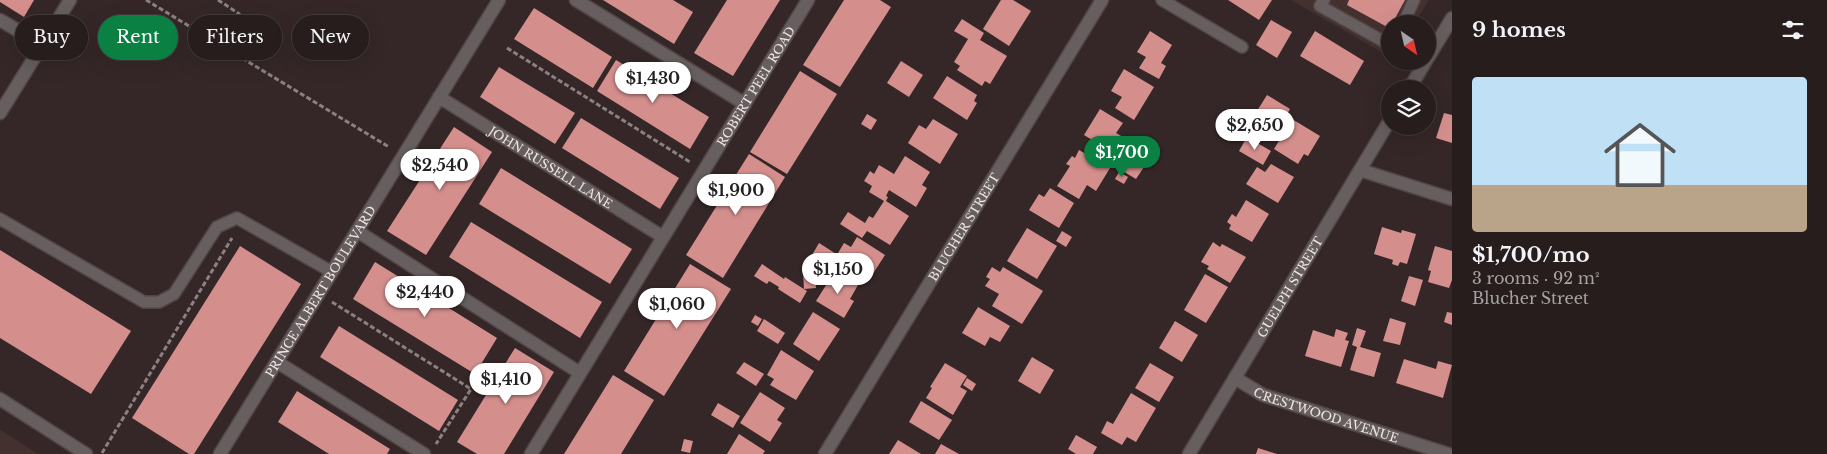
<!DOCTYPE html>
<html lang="en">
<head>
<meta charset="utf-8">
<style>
	:root { --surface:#281d1d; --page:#302626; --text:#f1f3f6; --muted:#a5a2a4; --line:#443b3b; --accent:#0b8043 }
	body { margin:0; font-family:"Libre Baskerville",serif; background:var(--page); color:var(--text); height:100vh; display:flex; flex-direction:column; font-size:19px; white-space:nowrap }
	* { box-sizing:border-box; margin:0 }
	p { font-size:16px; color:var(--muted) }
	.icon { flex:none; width:28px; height:28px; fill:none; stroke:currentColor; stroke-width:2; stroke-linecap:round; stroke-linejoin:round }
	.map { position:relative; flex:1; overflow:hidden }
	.panel { display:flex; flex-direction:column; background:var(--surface); width:375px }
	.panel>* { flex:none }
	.hud { position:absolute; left:15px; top:15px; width:475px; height:45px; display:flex; gap:10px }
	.needle { width:32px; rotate:146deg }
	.buttons { position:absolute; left:1381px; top:15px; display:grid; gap:10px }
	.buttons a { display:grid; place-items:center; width:55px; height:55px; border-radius:50%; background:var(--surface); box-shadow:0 5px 20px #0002,0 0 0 1px var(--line); font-size:25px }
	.price { position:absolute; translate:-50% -42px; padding:0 11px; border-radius:18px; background:#fff; color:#222; font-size:16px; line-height:32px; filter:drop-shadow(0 1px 2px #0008) }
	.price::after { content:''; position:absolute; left:50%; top:30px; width:15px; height:11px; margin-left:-8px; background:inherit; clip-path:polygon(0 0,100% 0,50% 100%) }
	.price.current { background:var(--accent); color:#fff }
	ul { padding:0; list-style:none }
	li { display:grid; align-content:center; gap:10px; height:265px; padding:0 20px }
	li+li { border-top:1px solid var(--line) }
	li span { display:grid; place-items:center; height:155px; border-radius:5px; color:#555 }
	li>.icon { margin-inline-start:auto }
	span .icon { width:90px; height:90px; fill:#fffc; stroke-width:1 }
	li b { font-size:21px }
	h2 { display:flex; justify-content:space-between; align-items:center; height:60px; padding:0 20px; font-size:21px }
	.pill { padding:0 18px; border-radius:22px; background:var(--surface); box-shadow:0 5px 20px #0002,0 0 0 1px var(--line); font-size:18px; line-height:45px }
	.pill.current { background:var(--accent); color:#fff }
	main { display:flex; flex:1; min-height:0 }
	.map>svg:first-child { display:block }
	.built { fill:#44302f }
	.building { fill:#d48f8d }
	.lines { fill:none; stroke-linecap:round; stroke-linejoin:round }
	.service-casing { stroke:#524545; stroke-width:14 }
	.minor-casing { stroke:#524545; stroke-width:15 }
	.path { stroke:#8c8080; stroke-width:3; stroke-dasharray:5 2.5; stroke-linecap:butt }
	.service { stroke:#675f5f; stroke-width:11 }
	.minor { stroke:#675f5f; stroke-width:12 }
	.labels { text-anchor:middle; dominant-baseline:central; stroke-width:5; stroke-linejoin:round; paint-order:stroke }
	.street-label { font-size:12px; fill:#ede4e3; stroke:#2b1e1d }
</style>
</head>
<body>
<main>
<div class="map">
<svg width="1452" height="454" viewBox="0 0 1452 454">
	<rect width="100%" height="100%" fill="#352727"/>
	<g class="built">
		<polygon points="1291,0 1429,0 1414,24 1390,24 1390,57"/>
		<polygon points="0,430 12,437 38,454 0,454"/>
	</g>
	<g class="building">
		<polygon points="0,0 34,0 24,17 0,2"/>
		<polygon points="603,0 673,0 693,12 674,44"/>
		<polygon points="727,0 780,0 733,76 694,53"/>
		<polygon points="844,0 880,0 891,7 840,87 803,65"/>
		<polygon points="1001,0 1013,0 1031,11 1009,46 983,29"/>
		<polygon points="1228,0 1272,0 1259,20"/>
		<polygon points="1349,0 1405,0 1392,24 1390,24 1389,28 1347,5"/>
		<polygon points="534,8 612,57 593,88 514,39"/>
		<polygon points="962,19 984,33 980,40 1007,56 990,84 985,81 982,86 957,70 960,66 954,62 968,39 954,31"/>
		<polygon points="1271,20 1292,32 1277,58 1256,45"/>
		<polygon points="1150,31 1172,45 1161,63 1166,66 1159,79 1139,68 1146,57 1137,52"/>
		<polygon points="1315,31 1364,61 1350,85 1300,56"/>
		<polygon points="616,60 709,117 690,149 597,91"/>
		<polygon points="901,61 923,75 909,97 887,83"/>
		<polygon points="499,67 575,113 555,144 480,97"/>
		<polygon points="1124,69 1154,87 1134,120 1115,108 1122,97 1111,91"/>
		<polygon points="800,71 837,94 787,174 750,152"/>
		<polygon points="947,76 977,95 974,101 977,103 967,120 933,98"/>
		<polygon points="1267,95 1290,109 1281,125 1257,111"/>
		<polygon points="1100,109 1123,123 1116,133 1123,137 1117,146 1111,143 1107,149 1084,135"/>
		<polygon points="1444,113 1452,115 1452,143 1436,138"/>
		<polygon points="867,114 877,120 871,130 861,124"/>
		<polygon points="581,118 679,178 660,209 562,148"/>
		<polygon points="933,119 958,134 940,164 908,143 919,125 926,129"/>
		<polygon points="1292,119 1320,136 1308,156 1304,154 1298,164 1274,149"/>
		<polygon points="454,127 492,152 426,255 387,231"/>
		<polygon points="1247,137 1271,151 1263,165 1239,151"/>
		<polygon points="1079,150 1110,168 1096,191 1087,185 1079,199 1057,186 1070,166 1066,164 1072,156 1075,158"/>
		<polygon points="1124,150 1146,164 1136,179 1114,166"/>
		<polygon points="749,154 785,177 723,278 686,255"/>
		<polygon points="905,156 930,172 922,185 927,188 916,207 889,190 886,196 888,197 886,201 909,216 890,245 867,231 862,238 840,224 848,212 865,223 869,216 873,218 884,201 869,192 872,186 864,181 870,171 874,174 879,165 894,174"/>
		<polygon points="1271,164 1294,177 1278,203 1246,184 1257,167 1265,172"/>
		<polygon points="501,168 632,249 610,284 479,204"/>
		<polygon points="1119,172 1128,177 1124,184 1115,179"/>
		<polygon points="1050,188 1074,203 1059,228 1029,210 1039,194 1044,197"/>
		<polygon points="1246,200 1269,214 1252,242 1229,229 1231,225 1227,222 1232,214 1236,217"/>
		<polygon points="471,222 602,302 580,338 449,257"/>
		<polygon points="1382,227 1401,233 1402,230 1416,234 1407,264 1400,262 1398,266 1392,264 1393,260 1374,254"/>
		<polygon points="1027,228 1057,246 1037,279 1007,261"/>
		<polygon points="1062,231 1072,237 1066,247 1056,241"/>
		<polygon points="857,237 885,255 869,280 841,263 844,257 838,253 844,243 851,247"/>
		<polygon points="1213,242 1220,247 1222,244 1246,257 1230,283 1207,269 1209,266 1201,262"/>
		<polygon points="819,243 841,257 834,269 812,255"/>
		<polygon points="240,246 301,284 194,454 189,454 132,418"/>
		<polygon points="1435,246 1452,251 1452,280 1449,288 1428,282 1431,271 1428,270"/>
		<polygon points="0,250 131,331 91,394 0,338"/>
		<polygon points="375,262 497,338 475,374 353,299"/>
		<polygon points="690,264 731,289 664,396 624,371"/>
		<polygon points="762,264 784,279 785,277 807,291 800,303 778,289 779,287 769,281 767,284 754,276"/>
		<polygon points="992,267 1000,272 1003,267 1043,291 1022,324 992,306 999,294 985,286 990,279 986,277"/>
		<polygon points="815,270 816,288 804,289 803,271"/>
		<polygon points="835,271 858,285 850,299 854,301 844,318 816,301"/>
		<polygon points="1205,274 1228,287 1206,323 1184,310"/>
		<polygon points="1409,276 1423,280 1415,306 1401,301"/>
		<polygon points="978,307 1010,326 1000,342 990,337 985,346 962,333"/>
		<polygon points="813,312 840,329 819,361 793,344"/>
		<polygon points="1447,312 1452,313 1452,325 1444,322"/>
		<polygon points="755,315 762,319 758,326 751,322"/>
		<polygon points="1390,318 1406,323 1400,345 1383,341"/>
		<polygon points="764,319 785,333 778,344 757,331"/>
		<polygon points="1175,321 1198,335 1182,362 1159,348"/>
		<polygon points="339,326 458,400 439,431 320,357"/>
		<polygon points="1357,328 1366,331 1360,347 1381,353 1374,377 1350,370 1357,347 1352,345"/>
		<polygon points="1336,329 1348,333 1345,340 1349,341 1341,367 1305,356 1313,330 1334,337"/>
		<polygon points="515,348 554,372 504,454 477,454 457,442"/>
		<polygon points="781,350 814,371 796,400 770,385 774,379 767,375"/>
		<polygon points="1032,357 1054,370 1040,394 1018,381"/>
		<polygon points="1404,359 1436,369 1438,361 1452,365 1443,398 1396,383"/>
		<polygon points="744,362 764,374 756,386 736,373"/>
		<polygon points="945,363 967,376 960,387 967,391 953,415 926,398 932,388 930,387"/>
		<polygon points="1150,363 1174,377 1159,402 1135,388"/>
		<polygon points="613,375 654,400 621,454 564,454"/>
		<polygon points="967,378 976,384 972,391 963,385"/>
		<polygon points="297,391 390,449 387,454 329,454 278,422"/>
		<polygon points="760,392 785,408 777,420 782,423 770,442 740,423"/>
		<polygon points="1131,393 1156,408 1136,442 1127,437 1122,445 1101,433 1107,421 1113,424"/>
		<polygon points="921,401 952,420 939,440 909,422"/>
		<polygon points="718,403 740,416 733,428 711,415"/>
		<polygon points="739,434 765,451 763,454 727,454"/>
		<polygon points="1076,435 1097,447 1093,454 1076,454 1068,449"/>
		<polygon points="684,439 693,441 690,453 681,451"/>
		<polygon points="898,440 921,454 889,454"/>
		<polygon points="941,444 959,454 935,454"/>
		<polygon points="1258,448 1277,454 1256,454"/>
	</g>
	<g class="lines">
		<defs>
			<g id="service">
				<polyline points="1162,0 1242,47"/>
				<polyline points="1324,0 1320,6 1390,45"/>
				<polyline points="1403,24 1414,0"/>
				<polyline points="0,219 144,302 159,302 174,294 217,227 237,218 332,272"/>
			</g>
			<g id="minor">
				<polyline points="576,0 745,104"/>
				<polyline points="0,20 41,44"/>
				<polyline points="1428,58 1452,18"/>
				<polyline points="1409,89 1426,61"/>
				<path id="s1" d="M 439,97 L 663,237"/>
				<polyline points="0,113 70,0"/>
				<polyline points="1360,170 1452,199"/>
				<polyline points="357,231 580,373"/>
				<polyline points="277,362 424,454"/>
				<path id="s2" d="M 1235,378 L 1263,395 L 1448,454"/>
				<polyline points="0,399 86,454"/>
				<path id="s3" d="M 220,454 L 499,0"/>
				<path id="s4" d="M 531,454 L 808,0"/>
				<path id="s5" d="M 825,454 L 1102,0"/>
				<path id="s6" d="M 1189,454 L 1390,120"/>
			</g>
		</defs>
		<use href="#service" class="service-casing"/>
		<use href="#minor" class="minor-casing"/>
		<g class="path">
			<polyline points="146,0 389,147"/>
			<polyline points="218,0 238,13 250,25 249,38 237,55"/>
			<polyline points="507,48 690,162"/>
			<polyline points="332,302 471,389 436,444"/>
			<polyline points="102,453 232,238"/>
		</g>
		<use href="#service" class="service"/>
		<use href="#minor" class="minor"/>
	</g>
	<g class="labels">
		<g class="street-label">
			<text stroke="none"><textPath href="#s4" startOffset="431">ROBERT PEEL ROAD</textPath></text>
			<text stroke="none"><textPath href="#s1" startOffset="132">JOHN RUSSELL LANE</textPath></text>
			<text stroke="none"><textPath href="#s5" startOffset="266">BLUCHER STREET</textPath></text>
			<text stroke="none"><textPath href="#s6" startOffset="195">GUELPH STREET</textPath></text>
			<text stroke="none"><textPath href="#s3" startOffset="191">PRINCE ALBERT BOULEVARD</textPath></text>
			<text stroke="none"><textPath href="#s2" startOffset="99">CRESTWOOD AVENUE</textPath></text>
		</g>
	</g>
</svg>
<div class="buttons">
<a><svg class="needle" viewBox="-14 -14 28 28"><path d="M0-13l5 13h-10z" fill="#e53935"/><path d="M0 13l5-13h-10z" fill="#a5a2a4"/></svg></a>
<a><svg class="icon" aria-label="layers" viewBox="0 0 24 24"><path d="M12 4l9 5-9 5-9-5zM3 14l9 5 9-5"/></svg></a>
</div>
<b class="price" style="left:653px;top:104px">$1,430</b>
<b class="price" style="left:1255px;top:151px">$2,650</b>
<b class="price current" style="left:1122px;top:178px">$1,700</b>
<b class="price" style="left:440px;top:191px">$2,540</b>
<b class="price" style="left:736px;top:216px">$1,900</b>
<b class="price" style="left:838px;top:295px">$1,150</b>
<b class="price" style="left:425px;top:318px">$2,440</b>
<b class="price" style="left:677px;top:330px">$1,060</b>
<b class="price" style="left:506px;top:405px">$1,410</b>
<div class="hud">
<a class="pill">Buy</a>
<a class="pill current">Rent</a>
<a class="pill">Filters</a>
<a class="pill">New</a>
</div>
</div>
<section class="panel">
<h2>9 homes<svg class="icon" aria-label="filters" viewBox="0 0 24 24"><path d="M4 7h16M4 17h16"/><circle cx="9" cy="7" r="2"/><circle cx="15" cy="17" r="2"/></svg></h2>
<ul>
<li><span style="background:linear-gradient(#bfe0f5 70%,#b9a48a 0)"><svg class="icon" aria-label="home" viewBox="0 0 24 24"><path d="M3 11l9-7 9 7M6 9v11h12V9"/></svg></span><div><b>$1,700/mo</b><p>3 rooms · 92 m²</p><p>Blucher Street</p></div></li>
</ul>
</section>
</main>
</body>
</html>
